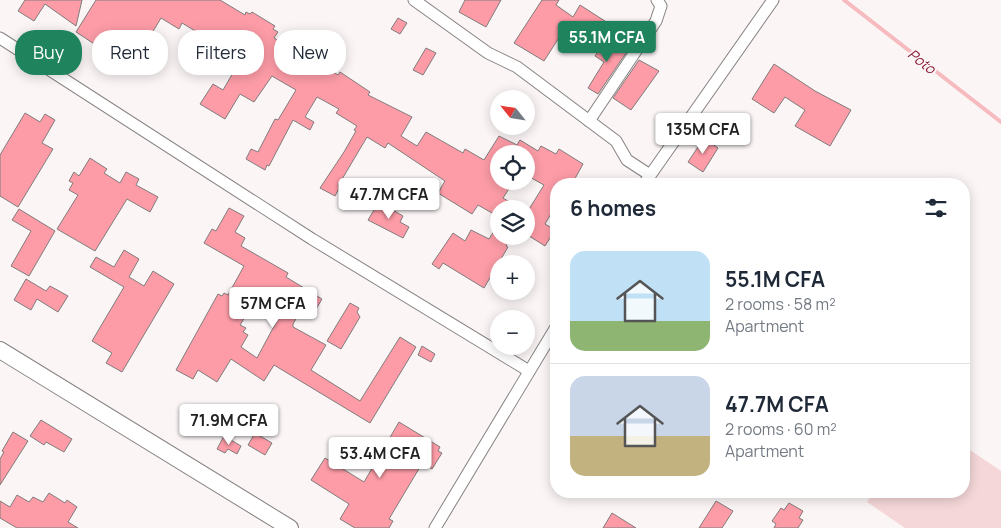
<!DOCTYPE html>
<html lang="en">
<head>
<meta charset="utf-8">
<style>
	:root { --surface:#fff; --page:#f2f2f3; --text:#1f2937; --muted:#747a83; --line:#e0e1e3; --accent:#1f845e }
	body { margin:0; font-family:Manrope,sans-serif; background:var(--page); color:var(--text); height:100vh; display:flex; flex-direction:column; font-size:19px; white-space:nowrap }
	* { box-sizing:border-box; margin:0 }
	p { font-size:16px; color:var(--muted) }
	.icon { flex:none; width:28px; height:28px; fill:none; stroke:currentColor; stroke-width:2; stroke-linecap:round; stroke-linejoin:round }
	.map { position:relative; flex:1; overflow:hidden }
	.drawer { position:absolute; left:550px; top:178px; width:420px; height:320px; display:flex; flex-direction:column; background:var(--surface); border-radius:20px; box-shadow:0 2px 12px #0003 }
	.drawer>* { flex:none }
	.top-card { position:absolute; left:15px; top:30px; width:460px; height:45px; display:flex; gap:10px }
	.needle { width:32px; rotate:300deg }
	.controls { position:absolute; left:490px; top:90px; display:grid; gap:10px }
	.controls a { display:grid; place-items:center; width:45px; height:45px; border-radius:50%; background:var(--surface); box-shadow:0 2px 12px #0003; font-size:25px }
	.price { position:absolute; translate:-50% -42px; padding:0 11px; border-radius:5px; background:#fff; color:#222; font-size:16px; line-height:32px; filter:drop-shadow(0 1px 2px #0008) }
	.price::after { content:''; position:absolute; left:50%; top:30px; width:15px; height:11px; margin-left:-8px; background:inherit; clip-path:polygon(0 0,100% 0,50% 100%) }
	.price.active { background:var(--accent); color:#fff }
	ul { padding:0; list-style:none }
	li { display:flex; align-items:center; gap:15px; height:125px; padding:0 20px }
	li+li { border-top:1px solid var(--line) }
	li span { display:grid; place-items:center; flex:none; width:140px; height:100px; border-radius:15px; color:#555 }
	li>.icon { margin-inline-start:auto }
	span .icon { width:60px; height:60px; fill:#fffc; stroke-width:1 }
	li b { font-size:21px }
	h2 { display:flex; justify-content:space-between; align-items:center; height:60px; padding:0 20px; font-size:21px }
	.pill { padding:0 18px; border-radius:20px; background:var(--surface); box-shadow:0 2px 12px #0003; font-size:18px; line-height:45px }
	.pill.active { background:var(--accent); color:#fff }
	.map>svg:first-child { display:block }
	.green { fill:#f5d7d9 }
	.lines { fill:none; stroke-linecap:round; stroke-linejoin:round }
	.stream { stroke:#f6babf; stroke-width:4 }
	.building { fill:#fd9ca7; stroke:#807b7c; fill-rule:evenodd }
	.street-casing { stroke:#878282; stroke-width:13 }
	.secondary-casing { stroke:#878282; stroke-width:18 }
	.street { stroke:#fff; stroke-width:11 }
	.secondary { stroke:#fff; stroke-width:16 }
	.labels { text-anchor:middle; dominant-baseline:central; stroke-width:4; stroke-linejoin:round; paint-order:stroke }
	.water-label { font-size:14px; font-style:italic; fill:#891834; stroke:#fbf5f6 }
</style>
</head>
<body>
<div class="map">
<svg width="1001" height="528" viewBox="0 0 1001 528">
	<rect width="100%" height="100%" fill="#fbf5f6"/>
	<polygon class="green" points="964,446 1001,471 1001,528 905,528 867,502 875,491 964,491"/>
	<g class="lines">
		<polyline class="stream" points="844,0 1001,122"/>
	</g>
	<g class="building">
		<polygon points="25,0 82,0 76,26 45,4 34,21 18,11"/>
		<polygon points="96,0 220,0 245,15 246,12 250,14 252,12 275,26 273,29 278,32 274,38 338,75 340,72 370,92 368,95 412,117 401,136 417,146 426,132 463,153 465,149 484,160 499,136 517,145 520,140 538,151 541,146 556,154 559,149 583,164 572,184 556,184 556,205 545,224 555,230 545,246 526,234 526,214 544,185 526,175 526,154 499,154 499,181 514,181 503,198 521,209 499,209 499,217 478,205 472,214 438,193 445,181 388,143 385,148 367,137 338,186 340,187 335,196 320,188 344,152 356,131 354,130 357,126 336,113 339,109 317,97 305,117 314,122 310,130 293,120 269,166 267,165 265,170 246,159 251,149 258,152 275,119 278,120 296,90 272,76 254,102 240,94 225,119 200,104 213,84 223,90 237,66 217,54 222,47 182,23 179,29 161,18 131,68 76,32"/>
		<polygon points="465,0 501,0 486,27 459,12"/>
		<polygon points="542,0 559,0 556,5 573,17 580,5 608,23 602,33 589,24 579,42 562,33 544,61 514,43"/>
		<polygon points="398,18 407,23 400,34 391,29"/>
		<polygon points="608,37 628,50 598,94 588,88 604,62 595,56"/>
		<polygon points="426,48 436,53 423,75 413,70"/>
		<polygon points="639,60 659,71 631,110 613,98"/>
		<polygon points="774,64 815,91 851,110 830,146 795,126 805,110 785,97 774,113 752,99"/>
		<polygon points="25,113 40,122 45,114 55,120 42,143 53,149 18,207 0,196 0,155"/>
		<polygon points="704,138 718,148 703,172 688,162"/>
		<polygon points="90,158 107,169 104,173 120,183 126,172 139,179 136,185 158,197 150,212 127,199 95,251 57,229 78,195 69,190 73,183 69,181 74,172 79,176"/>
		<polygon points="379,202 403,216 400,222 409,227 403,238 368,220"/>
		<path d="M 229,208 L 244,216 L 235,232 L 245,238 L 241,246 L 288,273 L 286,277 L 322,299 L 315,311 L 304,305 L 293,324 L 293,327 L 326,345 L 311,370 L 360,401 L 400,337 L 416,347 L 370,423 L 274,365 L 264,381 L 231,359 L 217,382 L 198,370 L 193,379 L 176,370 L 218,294 L 222,296 L 224,293 L 228,295 L 244,266 L 204,243 L 212,229 L 216,231 ZM 255,301 L 280,315 L 257,358 L 241,347 L 248,335 L 243,332 L 246,328 L 240,325 Z"/>
		<polygon points="19,209 55,231 29,276 11,266 31,231 12,220"/>
		<polygon points="499,223 499,236 512,236 506,246 508,247 484,288 443,263 439,269 432,264 453,233 465,241 471,230 489,239"/>
		<polygon points="124,250 139,259 129,277 144,286 153,271 174,284 122,372 106,363 112,353 92,341 124,287 90,267 96,257 114,267"/>
		<polygon points="26,279 46,291 50,286 68,296 58,312 37,299 31,310 14,300"/>
		<polygon points="350,303 359,308 357,312 360,317 341,349 327,341"/>
		<polygon points="422,346 435,354 431,362 418,355"/>
		<polygon points="41,420 72,439 64,452 46,442 44,445 30,436"/>
		<polygon points="399,422 440,447 438,451 442,453 432,469 423,463 417,472 389,519 393,521 389,528 355,528 340,519 349,504 311,480 325,458 364,482"/>
		<polygon points="13,432 28,441 0,485 0,459 4,452 2,451"/>
		<polygon points="255,433 272,443 265,455 248,445"/>
		<polygon points="224,436 241,446 237,454 228,449 225,453 217,449"/>
		<polygon points="49,493 65,503 67,500 77,507 68,522 78,528 17,528 0,518 0,501 10,507 17,495 29,502 33,497 43,502"/>
		<polygon points="716,501 733,511 722,528 699,528"/>
		<polygon points="789,503 803,511 799,518 803,520 798,528 774,528 776,524 772,521 781,508 784,510"/>
		<polygon points="612,513 636,528 603,528"/>
	</g>
	<g class="lines">
		<defs>
			<g id="street">
				<polyline points="414,0 488,53 517,67 616,141 627,160 650,175"/>
				<polyline points="0,38 312,239 529,371"/>
				<polyline points="589,121 656,21 661,6 657,0"/>
				<polyline points="644,184 773,0"/>
				<polyline points="435,528 556,327"/>
			</g>
			<polyline id="secondary" points="0,350 290,528"/>
		</defs>
		<use href="#street" class="street-casing"/>
		<use href="#secondary" class="secondary-casing"/>
		<use href="#street" class="street"/>
		<use href="#secondary" class="secondary"/>
	</g>
	<g class="labels">
		<g class="water-label">
			<text transform="translate(922 61) rotate(38)">Poto</text>
		</g>
	</g>
</svg>
<div class="controls">
<a><svg class="needle" viewBox="-14 -14 28 28"><path d="M0-13l5 13h-10z" fill="#e53935"/><path d="M0 13l5-13h-10z" fill="#747a83"/></svg></a>
<a><svg class="icon" aria-label="locate" viewBox="0 0 24 24"><circle cx="12" cy="12" r="6"/><path d="M12 2v4M12 18v4M2 12h4M18 12h4"/></svg></a>
<a><svg class="icon" aria-label="layers" viewBox="0 0 24 24"><path d="M12 4l9 5-9 5-9-5zM3 14l9 5 9-5"/></svg></a>
<a>+</a>
<a>−</a>
</div>
<b class="price active" style="left:607px;top:63px">55.1M CFA</b>
<b class="price" style="left:703px;top:155px">135M CFA</b>
<b class="price" style="left:389px;top:220px">47.7M CFA</b>
<b class="price" style="left:273px;top:329px">57M CFA</b>
<b class="price" style="left:229px;top:446px">71.9M CFA</b>
<b class="price" style="left:380px;top:479px">53.4M CFA</b>
<div class="top-card">
<a class="pill active">Buy</a>
<a class="pill">Rent</a>
<a class="pill">Filters</a>
<a class="pill">New</a>
</div>
<section class="drawer">
<h2>6 homes<svg class="icon" aria-label="filters" viewBox="0 0 24 24"><path d="M4 7h16M4 17h16"/><circle cx="9" cy="7" r="2"/><circle cx="15" cy="17" r="2"/></svg></h2>
<ul>
<li><span style="background:linear-gradient(#bfe0f5 70%,#8fb573 0)"><svg class="icon" aria-label="home" viewBox="0 0 24 24"><path d="M3 11l9-7 9 7M6 9v11h12V9"/></svg></span><div><b>55.1M CFA</b><p>2 rooms · 58 m²</p><p>Apartment</p></div></li>
<li><span style="background:linear-gradient(#c9d6e8 60%,#c2b280 0)"><svg class="icon" aria-label="home" viewBox="0 0 24 24"><path d="M3 11l9-7 9 7M6 9v11h12V9"/></svg></span><div><b>47.7M CFA</b><p>2 rooms · 60 m²</p><p>Apartment</p></div></li>
</ul>
</section>
</div>
</body>
</html>
